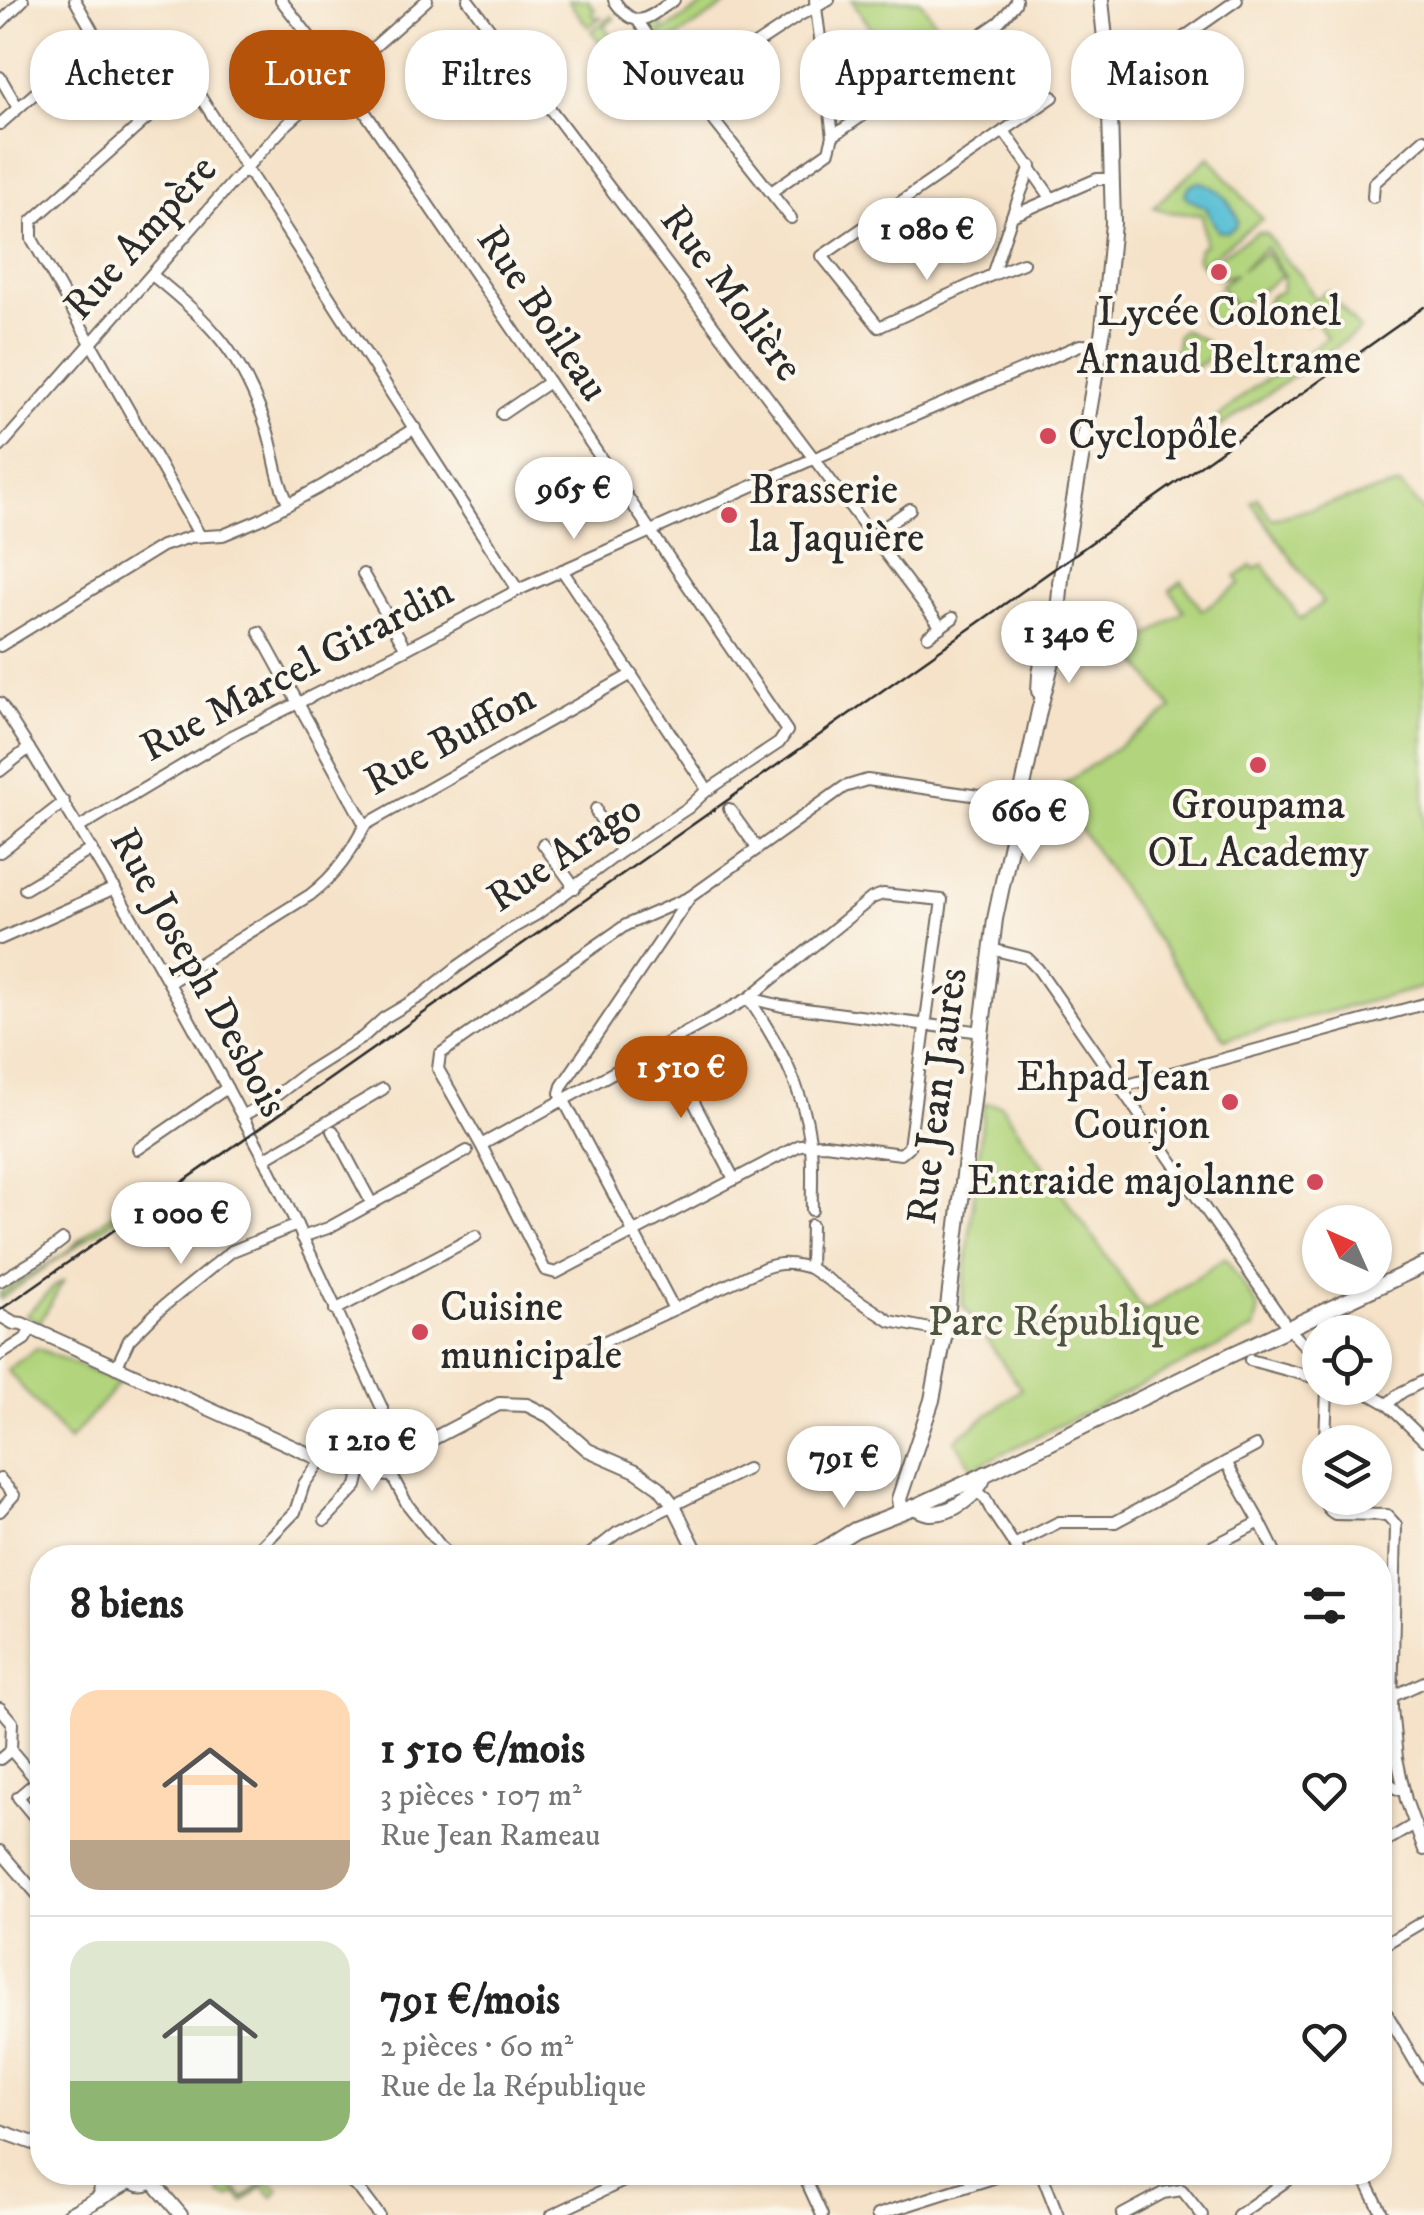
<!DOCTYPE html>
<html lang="fr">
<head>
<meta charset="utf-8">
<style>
	:root { --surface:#fff; --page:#f6f6f6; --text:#222; --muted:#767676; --line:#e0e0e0; --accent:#b45309 }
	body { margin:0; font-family:"IM FELL DW Pica",serif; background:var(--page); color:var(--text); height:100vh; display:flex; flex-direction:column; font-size:38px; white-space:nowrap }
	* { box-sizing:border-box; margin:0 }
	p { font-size:32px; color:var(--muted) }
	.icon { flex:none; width:55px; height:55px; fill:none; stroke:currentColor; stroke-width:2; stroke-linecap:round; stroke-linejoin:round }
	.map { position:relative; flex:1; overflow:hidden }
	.side { position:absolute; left:30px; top:1545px; width:1362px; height:640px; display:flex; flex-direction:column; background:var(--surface); border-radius:40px; box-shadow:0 2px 8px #0004 }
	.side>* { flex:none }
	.banner { position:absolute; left:30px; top:30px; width:1365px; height:90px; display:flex; gap:20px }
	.needle { width:65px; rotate:315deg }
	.controls { position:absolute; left:1302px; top:1205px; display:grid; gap:20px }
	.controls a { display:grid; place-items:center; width:90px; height:90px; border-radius:50%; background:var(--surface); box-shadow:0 2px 8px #0004; font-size:50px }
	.price { position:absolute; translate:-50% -85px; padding:0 22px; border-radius:35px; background:#fff; color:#222; font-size:32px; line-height:65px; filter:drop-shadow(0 2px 5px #0008) }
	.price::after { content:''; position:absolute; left:50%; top:60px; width:30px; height:22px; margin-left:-15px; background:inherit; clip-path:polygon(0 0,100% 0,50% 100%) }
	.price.on { background:var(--accent); color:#fff }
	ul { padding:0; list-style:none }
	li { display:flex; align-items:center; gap:30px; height:250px; padding:0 40px }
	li+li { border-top:2px solid var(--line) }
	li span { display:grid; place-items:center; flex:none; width:280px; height:200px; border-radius:30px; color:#555 }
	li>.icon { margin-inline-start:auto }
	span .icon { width:120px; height:120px; fill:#fffc; stroke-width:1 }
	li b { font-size:42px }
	h2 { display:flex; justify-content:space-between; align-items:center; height:120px; padding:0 40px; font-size:42px }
	.pill { padding:0 35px; border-radius:40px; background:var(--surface); box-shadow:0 2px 8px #0004; font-size:35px; line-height:90px }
	.pill.on { background:var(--accent); color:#fff }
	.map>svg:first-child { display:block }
	.green { fill:#b1d47c; stroke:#6e8054; stroke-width:2.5 }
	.water { fill:#58bfd5; stroke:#427580; stroke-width:2.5 }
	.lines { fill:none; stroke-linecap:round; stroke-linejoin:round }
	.minor-casing { stroke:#726b62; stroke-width:14 }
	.tertiary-casing { stroke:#726b62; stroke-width:16 }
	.secondary-casing { stroke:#726b62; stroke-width:18 }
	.minor { stroke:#fff; stroke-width:10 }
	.tertiary { stroke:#fff; stroke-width:12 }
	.secondary { stroke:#fff; stroke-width:14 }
	.tram { stroke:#2b2b2b; stroke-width:2.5 }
	.poi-dot { fill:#d1495b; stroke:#fbf7ec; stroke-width:4 }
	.labels { text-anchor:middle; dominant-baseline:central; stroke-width:8; stroke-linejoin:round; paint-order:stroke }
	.street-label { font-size:42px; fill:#2b2b2b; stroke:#fbf7ec }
	.poi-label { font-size:42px; fill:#2b2b2b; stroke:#fbf7ec; text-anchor:start }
	.park-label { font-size:42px; fill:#4c553f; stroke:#fbf7ec }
</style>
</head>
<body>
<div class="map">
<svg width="1424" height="2215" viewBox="0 0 1424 2215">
	<rect width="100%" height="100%" fill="#fbf7ec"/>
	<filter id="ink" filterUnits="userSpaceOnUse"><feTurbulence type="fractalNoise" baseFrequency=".01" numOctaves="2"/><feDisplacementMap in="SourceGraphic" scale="20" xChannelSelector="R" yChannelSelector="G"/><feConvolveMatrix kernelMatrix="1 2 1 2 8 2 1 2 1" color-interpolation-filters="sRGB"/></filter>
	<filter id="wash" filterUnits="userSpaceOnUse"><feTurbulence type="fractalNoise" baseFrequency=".0048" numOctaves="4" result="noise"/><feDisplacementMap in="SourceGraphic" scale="40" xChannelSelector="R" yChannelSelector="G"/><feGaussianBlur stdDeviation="2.25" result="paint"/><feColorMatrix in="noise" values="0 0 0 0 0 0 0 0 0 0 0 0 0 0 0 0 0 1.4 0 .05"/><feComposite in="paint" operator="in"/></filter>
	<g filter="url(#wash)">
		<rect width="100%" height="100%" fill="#f5e2c8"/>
		<g class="green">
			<polygon points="568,0 588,0 595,10 592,13 596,18 601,18 588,27"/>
			<polygon points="711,0 733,0 667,44 660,33 654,37 649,27 650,22 661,12 665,18 661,21 663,24 660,26 664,31"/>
			<polygon points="852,0 920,0 948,41 925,56 929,64 906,80"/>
			<polygon points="613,16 614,19 604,26 620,49 623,52 629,48 634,55 642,49 640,45 647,41 654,52 624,73 591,31"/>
			<polygon points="1209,157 1262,219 1201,264 1197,259 1199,249 1205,244 1202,215 1168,212 1153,207"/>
			<path d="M 1258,232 L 1267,234 L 1282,256 L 1303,277 L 1315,299 L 1328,291 L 1360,330 L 1220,427 L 1215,419 C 1229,409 1240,398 1253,388 C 1268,377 1287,370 1302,358 C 1311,350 1317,343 1327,338 L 1315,320 L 1306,325 L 1299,314 L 1268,309 L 1266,306 L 1269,297 L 1282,291 L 1284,275 L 1266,247 L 1241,270 L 1266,253 L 1282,276 L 1236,308 L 1220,285 L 1236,274 C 1221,278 1212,283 1203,266 Z"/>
			<path d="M 1217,291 C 1226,300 1238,307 1235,321 L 1218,320 L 1213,325 L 1203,322 L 1201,309 Z"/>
			<polygon points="1183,330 1206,341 1215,350 1214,354 1191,371 1174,358 1178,334"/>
			<polygon points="1400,485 1424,512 1424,987 1225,1039 1054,791 1172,709 1131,653 1134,652 1131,648 1184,611 1170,590 1182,581 1202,610 1240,584 1236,577 1251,566 1254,569 1263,564 1300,619 1323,603 1251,502 1257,498 1272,519"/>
			<polygon points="984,1103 1001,1105 1145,1312 1225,1258 1259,1308 1254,1329 973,1468 955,1440 1021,1389 962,1304"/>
			<polygon points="156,1188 157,1190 0,1299 0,1293 66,1253 91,1230 124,1205 131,1197 139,1200"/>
			<polygon points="64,1280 40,1322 26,1315 54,1287"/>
			<polygon points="37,1348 119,1383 69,1441 7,1370"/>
			<polygon points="239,2177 232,2185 244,2198 266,2180 279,2189 273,2197 263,2186 243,2202 236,2193 230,2198 221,2196 217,2184"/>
		</g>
		<path class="water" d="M 1201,182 C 1220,188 1231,202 1238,220 L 1236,226 L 1228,232 L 1218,231 L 1206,208 L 1188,199 L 1185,194 C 1187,186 1192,183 1201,182 Z"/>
	</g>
	<g filter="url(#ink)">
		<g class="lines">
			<defs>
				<g id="minor">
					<polyline points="281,0 341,77 787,731 779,743 705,792"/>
					<polyline points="468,0 941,627"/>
					<path d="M 614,0 C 636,33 647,18 674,0"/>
					<polyline points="815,0 833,136"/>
					<polyline points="638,21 655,46"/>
					<polyline points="0,23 23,0"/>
					<polyline points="661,54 791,218"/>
					<polyline points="0,77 18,108"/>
					<polyline points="1109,77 1133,73 1237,0"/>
					<polyline points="688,89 800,15 829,0"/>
					<polyline points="0,124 97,39 75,0"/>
					<polyline points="1004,131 1052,199"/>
					<polyline points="771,192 829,151 833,136 999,22 1015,4 1016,0"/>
					<polyline points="1373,197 1374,183 1424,139"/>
					<polyline points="1012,216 1031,166"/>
					<polyline points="1023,263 992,275 1012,216 1097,179 1113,179"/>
					<path d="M 152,275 C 212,323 242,354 267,429 C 275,454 276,480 289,504"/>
					<polyline points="992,275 879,327 822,256 1053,97"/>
					<polyline points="502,414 549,382"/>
					<polyline points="0,447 230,185 285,126 427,0"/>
					<polyline points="200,536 32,239 32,221 181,88 194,87 518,590"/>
					<polyline points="872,536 910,509"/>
					<polyline points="363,574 406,649"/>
					<polyline points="259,632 365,825"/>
					<polyline points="928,636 953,618"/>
					<polyline points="0,646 162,546 190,537 223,535 259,520 322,486 415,428"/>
					<path d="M 0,703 C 93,847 179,996 259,1148 C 303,1233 341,1322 382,1408 L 387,1451"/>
					<polyline points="0,771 29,748"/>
					<polyline points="596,809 596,812 622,851"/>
					<polyline points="729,809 757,848"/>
					<polyline points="80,827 230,737 406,649 518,590 813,459 1080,345 1100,346"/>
					<polyline points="543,844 575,888"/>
					<polyline points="0,852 64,802"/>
					<polyline points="25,889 92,849"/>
					<polyline points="0,939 115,888"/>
					<polyline points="991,949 1027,958 1038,969 1288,1328 1320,1362"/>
					<path d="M 170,982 L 310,895 C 337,874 350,854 365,825 L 632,674"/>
					<polyline points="749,998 782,1006 982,1032"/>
					<path d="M 749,999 C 778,1043 803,1087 810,1140 C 814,1163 811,1187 812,1210"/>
					<polyline points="664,1045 734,1179"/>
					<polyline points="1120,1087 1424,1004"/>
					<polyline points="242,1116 269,1101 307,1072 363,1037 384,1018 421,996 457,967 511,929 536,915 622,851 688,808 705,792 704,784 562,570"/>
					<polyline points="333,1131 372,1204"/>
					<polyline points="481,1145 749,998 872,898 883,894 942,900 909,1147 901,1154 825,1144 800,1145 556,1273 545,1270 481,1145 438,1069 440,1054 626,925 690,897"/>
					<polyline points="138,1149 227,1088"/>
					<polyline points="264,1159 383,1089"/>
					<polyline points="302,1237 328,1228 467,1151"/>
					<polyline points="810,1268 811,1225"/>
					<polyline points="0,1281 42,1256 63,1240"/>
					<polyline points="674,1309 560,1093 562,1086 690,897 844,787 867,780 1021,802"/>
					<polyline points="335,1310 476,1236"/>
					<polyline points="1321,1332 1323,1324 1333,1306"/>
					<path d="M 577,1354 L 764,1268 C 781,1262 793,1263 810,1268 L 890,1321 L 945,1332"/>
					<polyline points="0,1355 25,1339 31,1329"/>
					<polyline points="1250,1360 1320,1379"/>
					<polyline points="116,1368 129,1340 160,1309 232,1251 297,1225"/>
					<polyline points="1359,1388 1387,1404 1424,1440"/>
					<polyline points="1387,1404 1402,1392 1424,1381"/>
					<polyline points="1325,1442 1327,1388"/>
					<polyline points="391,1474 407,1504 450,1558"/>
					<polyline points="0,1479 14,1495 0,1511"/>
					<polyline points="971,1487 985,1498 991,1510 1023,1558"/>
					<path d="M 1325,1498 C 1325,1506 1328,1510 1335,1514 L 1387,1515 L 1396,1525 L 1392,1708 L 1397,1758 L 1406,1800 L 1424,1850"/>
					<polyline points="325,1520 357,1486 361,1469"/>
					<polyline points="1260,1522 1278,1558"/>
					<polyline points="1014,1545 1059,1522 1115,1522 1256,1446"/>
					<polyline points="250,1558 295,1512 304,1484 321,1460"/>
					<polyline points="585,1558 617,1533 747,1469"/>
					<polyline points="1190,1558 1260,1522 1226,1462"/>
					<polyline points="1380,1702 1424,1682"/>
					<polyline points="0,1708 12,1722 11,1750"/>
					<polyline points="0,1759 11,1750 42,1787"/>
					<polyline points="1380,1777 1397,1789 1404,1790"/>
					<polyline points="37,1781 18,1797 42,1826"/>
					<polyline points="0,1851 42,1900"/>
					<polyline points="1380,1852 1388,1840 1415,1824"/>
					<polyline points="1380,1947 1424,1921"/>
					<polyline points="1380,2002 1424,2077"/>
					<polyline points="337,2172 360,2190 379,2215"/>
					<polyline points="802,2172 822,2215"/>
					<polyline points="1041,2172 1058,2215"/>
					<polyline points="1361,2172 1383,2215"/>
					<polyline points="552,2215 643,2172"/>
					<polyline points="877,2215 1012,2172"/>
					<polyline points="1122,2215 1163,2193 1182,2190 1202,2215"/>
					<polyline points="1238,2215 1299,2172"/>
				</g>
				<g id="tertiary">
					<polyline points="0,1315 14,1323 22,1324 333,1465 355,1470 374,1467 379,1473 387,1475 396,1469 396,1458"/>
					<polyline points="396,1458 499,1404 527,1405 549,1416 588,1450 636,1471 659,1487 673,1504 700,1558"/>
					<path d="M 374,1467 C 373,1458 378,1452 387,1451 L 396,1458"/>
					<polyline points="0,2131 42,2146"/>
					<polyline points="94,2172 101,2181 100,2199"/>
					<polyline points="152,2181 181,2215"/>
				</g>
				<g id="secondary">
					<polyline points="1060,583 1103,329 1113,223 1109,77 1101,0"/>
					<polyline points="1039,691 1040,674 1051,618"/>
					<path d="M 914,1507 C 918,1509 925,1513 930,1513 C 953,1514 978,1495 985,1474"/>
					<polyline points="901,1511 899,1499 932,1400 945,1332 995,919 1039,711 1055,650 1061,578"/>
					<polyline points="810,1558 855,1530 914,1507 988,1473 1222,1359 1424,1265"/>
					<path d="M 129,2173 L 135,2183 C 145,2187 153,2183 155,2172"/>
					<polyline points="69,2215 132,2180"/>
				</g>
			</defs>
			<use href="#minor" class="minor-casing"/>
			<use href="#tertiary" class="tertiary-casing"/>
			<use href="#secondary" class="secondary-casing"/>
			<use href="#minor" class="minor"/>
			<use href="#tertiary" class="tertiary"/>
			<use href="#secondary" class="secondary"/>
			<polyline class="tram" points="0,1310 732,797 1424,307"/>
		</g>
	</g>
	<g class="poi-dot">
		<circle cx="1219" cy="272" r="10"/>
		<circle cx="1048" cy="436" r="10"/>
		<circle cx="729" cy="515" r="10"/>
		<circle cx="1258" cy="765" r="10"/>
		<circle cx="1230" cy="1102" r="10"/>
		<circle cx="1315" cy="1182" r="10"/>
		<circle cx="420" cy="1332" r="10"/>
	</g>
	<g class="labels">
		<g class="street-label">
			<text transform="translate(141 238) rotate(-48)">Rue Ampère</text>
			<text transform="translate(731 294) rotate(53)">Rue Molière</text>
			<text transform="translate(542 314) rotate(56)">Rue Boileau</text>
			<text transform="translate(297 670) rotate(-28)">Rue Marcel Girardin</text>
			<text transform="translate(450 740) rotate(-29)">Rue Buffon</text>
			<text transform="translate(565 854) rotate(-34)">Rue Arago</text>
			<text transform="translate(198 973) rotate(61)">Rue Joseph Desbois</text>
			<text transform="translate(938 1096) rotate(-83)">Rue Jean Jaurès</text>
		</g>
		<g class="poi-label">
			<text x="1219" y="313" text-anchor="middle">Lycée Colonel<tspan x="1219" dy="48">Arnaud Beltrame</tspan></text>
			<text x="1068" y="436">Cyclopôle</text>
			<text x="749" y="491">Brasserie<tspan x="749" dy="48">la Jaquière</tspan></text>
			<text x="1258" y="806" text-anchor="middle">Groupama<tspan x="1258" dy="48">OL Academy</tspan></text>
			<text x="1210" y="1078" text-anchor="end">Ehpad Jean<tspan x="1210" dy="48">Courjon</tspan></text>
			<text x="1295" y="1182" text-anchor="end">Entraide majolanne</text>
			<text x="440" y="1308">Cuisine<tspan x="440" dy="48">municipale</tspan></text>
		</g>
		<g class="park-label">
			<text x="1064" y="1323">Parc République</text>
		</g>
	</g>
</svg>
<div class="controls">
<a><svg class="needle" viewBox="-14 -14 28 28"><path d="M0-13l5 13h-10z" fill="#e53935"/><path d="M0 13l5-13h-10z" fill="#767676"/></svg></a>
<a><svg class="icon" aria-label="locate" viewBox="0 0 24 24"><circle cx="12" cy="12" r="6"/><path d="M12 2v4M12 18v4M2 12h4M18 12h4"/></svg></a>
<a><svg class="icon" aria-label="layers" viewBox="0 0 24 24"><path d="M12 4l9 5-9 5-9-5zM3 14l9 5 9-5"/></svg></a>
</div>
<b class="price" style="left:927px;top:283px">1 080 €</b>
<b class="price" style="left:574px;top:542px">965 €</b>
<b class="price" style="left:1069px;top:686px">1 340 €</b>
<b class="price" style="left:1029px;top:865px">660 €</b>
<b class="price on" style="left:681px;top:1121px">1 510 €</b>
<b class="price" style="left:181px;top:1267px">1 000 €</b>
<b class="price" style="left:372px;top:1494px">1 210 €</b>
<b class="price" style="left:844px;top:1511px">791 €</b>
<div class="banner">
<a class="pill">Acheter</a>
<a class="pill on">Louer</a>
<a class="pill">Filtres</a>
<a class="pill">Nouveau</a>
<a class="pill">Appartement</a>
<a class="pill">Maison</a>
</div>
<section class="side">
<h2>8 biens<svg class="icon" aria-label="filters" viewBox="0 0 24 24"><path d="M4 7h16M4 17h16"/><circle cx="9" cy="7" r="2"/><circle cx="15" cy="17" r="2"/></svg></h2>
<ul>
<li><span style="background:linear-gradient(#ffd9b3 75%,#b9a48a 0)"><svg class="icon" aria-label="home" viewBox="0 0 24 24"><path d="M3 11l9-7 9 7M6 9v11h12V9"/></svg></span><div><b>1 510 €/mois</b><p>3 pièces · 107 m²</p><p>Rue Jean Rameau</p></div><svg class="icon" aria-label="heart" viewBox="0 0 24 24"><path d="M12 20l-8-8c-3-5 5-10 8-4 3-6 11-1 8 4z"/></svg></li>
<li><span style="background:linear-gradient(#dfe7d0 70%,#8fb573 0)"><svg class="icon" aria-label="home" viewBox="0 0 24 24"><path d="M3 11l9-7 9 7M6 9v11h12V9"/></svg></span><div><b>791 €/mois</b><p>2 pièces · 60 m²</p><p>Rue de la République</p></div><svg class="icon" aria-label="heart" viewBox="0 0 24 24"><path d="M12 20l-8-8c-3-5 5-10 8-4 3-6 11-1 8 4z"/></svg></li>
</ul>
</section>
</div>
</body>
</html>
